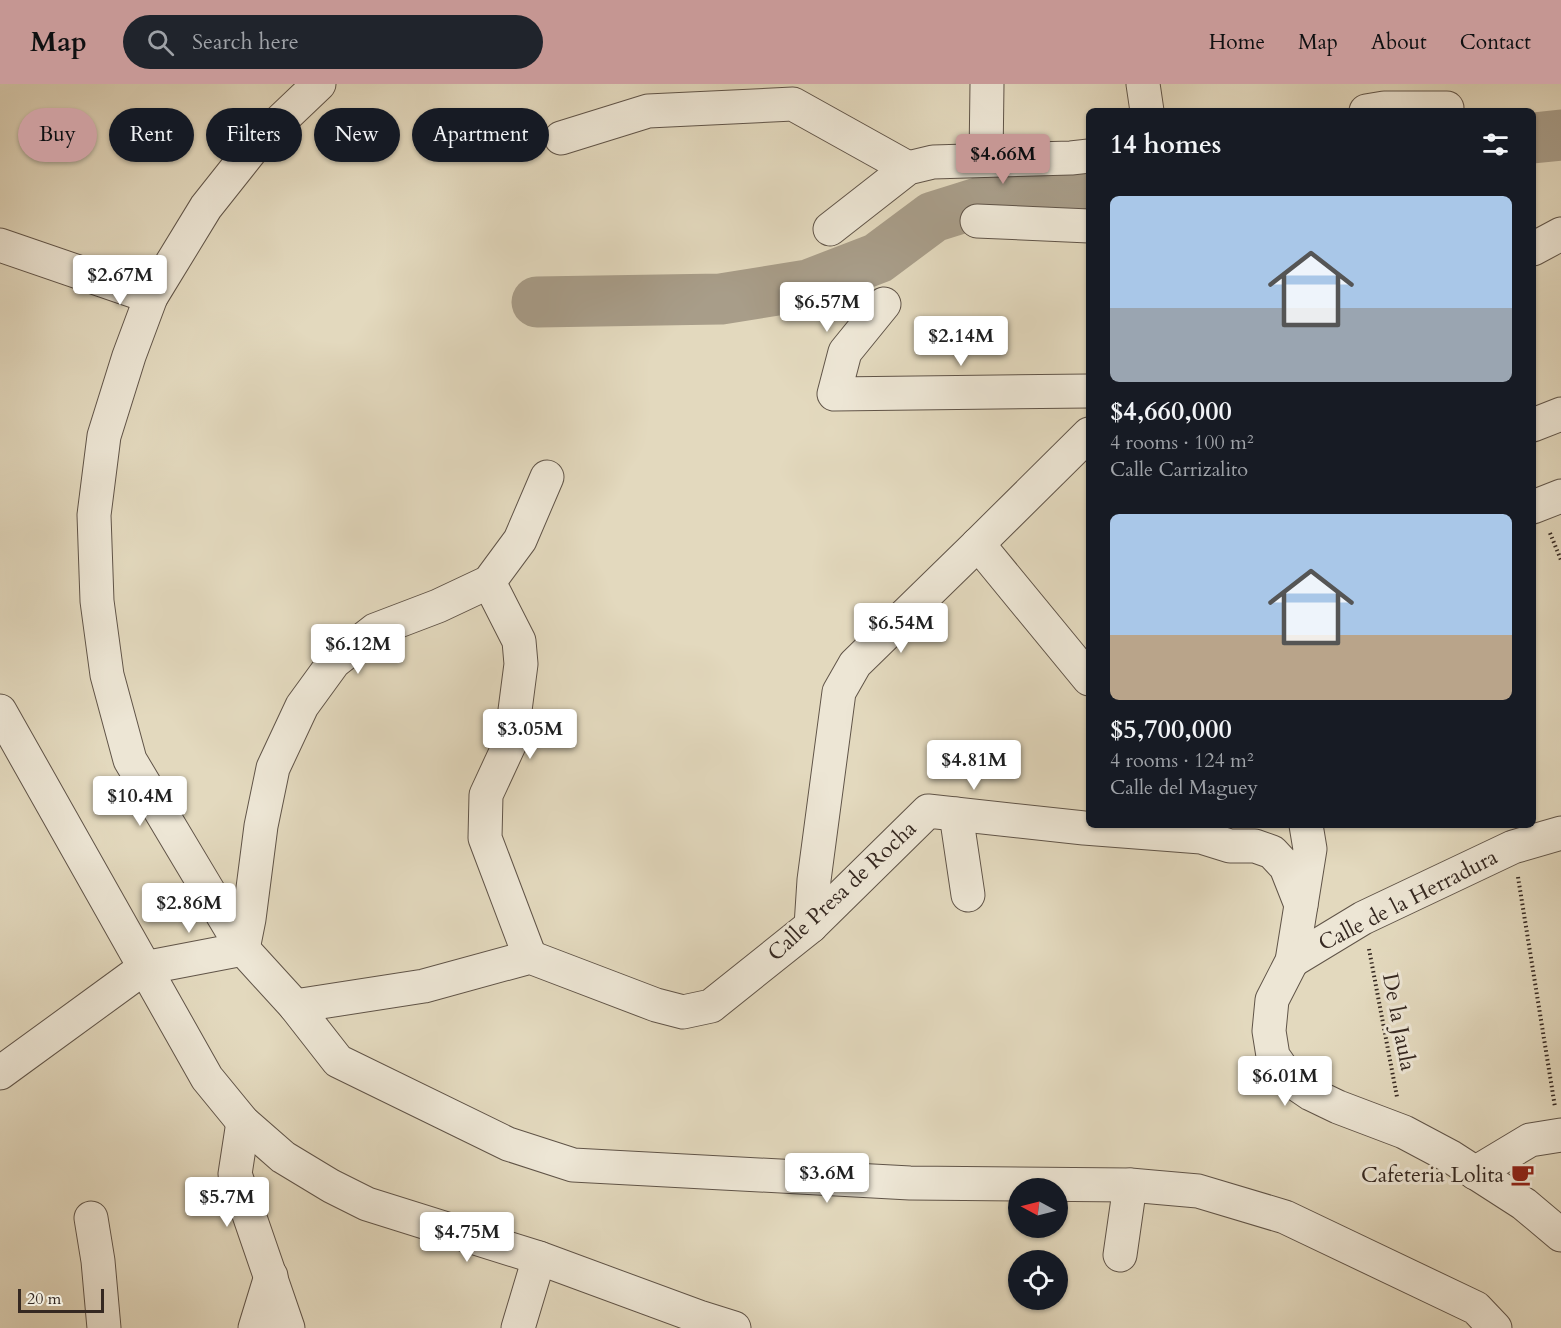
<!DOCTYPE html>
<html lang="en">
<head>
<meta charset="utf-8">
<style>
	:root { --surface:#171b24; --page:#20242c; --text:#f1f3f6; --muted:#9ea1a6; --accent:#c59692 }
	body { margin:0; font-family:Cardo,serif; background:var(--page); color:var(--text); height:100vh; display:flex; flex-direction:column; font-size:22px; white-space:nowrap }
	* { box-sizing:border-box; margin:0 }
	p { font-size:20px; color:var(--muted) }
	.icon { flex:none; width:33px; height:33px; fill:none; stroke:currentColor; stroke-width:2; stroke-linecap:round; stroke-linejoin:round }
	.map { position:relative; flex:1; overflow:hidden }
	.details { position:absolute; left:1086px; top:24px; width:450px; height:720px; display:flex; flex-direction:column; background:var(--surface); border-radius:9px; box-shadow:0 2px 4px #0004 }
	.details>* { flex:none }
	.hud { position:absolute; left:18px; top:24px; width:570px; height:54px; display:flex; gap:12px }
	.needle { width:39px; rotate:277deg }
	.fabs { position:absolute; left:1008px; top:1094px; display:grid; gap:12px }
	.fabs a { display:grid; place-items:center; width:60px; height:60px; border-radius:50%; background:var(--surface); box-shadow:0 2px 4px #0004; font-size:30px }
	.scale { position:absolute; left:18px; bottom:15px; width:86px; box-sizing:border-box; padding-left:6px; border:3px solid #352821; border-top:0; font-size:16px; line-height:21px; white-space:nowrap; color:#352821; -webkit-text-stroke:4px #ede6d5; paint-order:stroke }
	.price { position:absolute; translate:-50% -51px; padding:0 14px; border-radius:6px; background:#fff; color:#222; font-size:20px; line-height:39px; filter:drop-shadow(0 2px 3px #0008) }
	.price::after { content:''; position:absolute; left:50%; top:36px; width:18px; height:14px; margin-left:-9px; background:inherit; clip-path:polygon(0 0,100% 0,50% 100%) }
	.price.on { background:var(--accent); color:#111 }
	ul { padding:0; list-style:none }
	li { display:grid; align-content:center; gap:12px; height:318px; padding:0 24px }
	li span { display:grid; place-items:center; height:186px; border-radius:9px; color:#555 }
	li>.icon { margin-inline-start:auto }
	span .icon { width:108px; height:108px; fill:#fffc; stroke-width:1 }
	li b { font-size:26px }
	h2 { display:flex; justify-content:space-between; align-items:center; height:72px; padding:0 24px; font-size:26px }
	.chip { padding:0 21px; border-radius:27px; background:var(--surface); box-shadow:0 2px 4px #0004; font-size:21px; line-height:54px }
	.chip.on { background:var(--accent); color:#111 }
	header { display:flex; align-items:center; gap:36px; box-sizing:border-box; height:84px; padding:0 30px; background:var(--accent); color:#111 }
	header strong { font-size:28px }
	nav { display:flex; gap:33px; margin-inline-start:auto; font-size:21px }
	.search { width:420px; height:54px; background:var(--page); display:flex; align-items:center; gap:15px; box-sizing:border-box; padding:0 21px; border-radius:33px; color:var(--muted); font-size:22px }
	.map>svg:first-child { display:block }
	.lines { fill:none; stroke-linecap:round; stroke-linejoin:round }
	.river { stroke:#a89d89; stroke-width:51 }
	.minor-casing { stroke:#605448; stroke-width:35 }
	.path { stroke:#352821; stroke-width:4; stroke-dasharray:1.5 3; stroke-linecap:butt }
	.minor { stroke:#ede6d5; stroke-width:33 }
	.labels { text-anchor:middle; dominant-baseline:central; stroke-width:6; stroke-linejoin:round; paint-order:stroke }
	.street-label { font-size:22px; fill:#352821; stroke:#ede6d5 }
	.poi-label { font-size:22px; fill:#352821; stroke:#ede6d5; text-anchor:end }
</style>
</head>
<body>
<header>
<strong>Map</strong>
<div class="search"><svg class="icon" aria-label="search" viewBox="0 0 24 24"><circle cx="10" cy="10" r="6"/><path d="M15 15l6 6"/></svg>Search here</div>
<nav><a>Home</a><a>Map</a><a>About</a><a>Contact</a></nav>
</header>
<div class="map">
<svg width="1561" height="1244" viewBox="0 0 1561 1244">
	<rect width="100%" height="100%" fill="#e3d9be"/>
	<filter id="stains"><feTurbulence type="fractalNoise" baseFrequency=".00333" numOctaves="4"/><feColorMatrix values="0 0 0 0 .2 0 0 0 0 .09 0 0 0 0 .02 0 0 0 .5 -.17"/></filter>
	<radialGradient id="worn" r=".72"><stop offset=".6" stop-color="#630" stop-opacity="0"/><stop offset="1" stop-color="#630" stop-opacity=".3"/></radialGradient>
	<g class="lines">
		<g class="river">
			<polyline points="1533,54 1561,51"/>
			<polyline points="537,218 721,215 808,201 878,174 933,133 1000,112 1089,103"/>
		</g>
		<defs>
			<g id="minor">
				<polyline points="319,0 256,60 206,123 151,213 129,272 104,352 94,431 97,517 107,591 130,676 243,865 295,922 338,977 508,1060 573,1081 910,1099 1130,1101 1198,1107 1285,1133 1476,1224 1495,1244"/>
				<polyline points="1143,0 1147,27"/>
				<polyline points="1366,27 1384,24 1447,24 1446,27"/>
				<polyline points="561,54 648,27 793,20 908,84"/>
				<polyline points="986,76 987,0"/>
				<polyline points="977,137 1089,142"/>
				<polyline points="830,145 908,84 933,78 1071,74 1089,72"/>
				<polyline points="0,161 151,213"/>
				<polyline points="1533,165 1561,150"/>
				<polyline points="884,220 845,268 834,310 1089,307"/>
				<polyline points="1533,341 1561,330"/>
				<polyline points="1533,423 1561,412"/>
				<polyline points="978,460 1089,595"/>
				<polyline points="489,498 519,557 521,580 511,657 486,711 485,754 530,873"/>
				<polyline points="0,627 207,994 243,1038 283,1073 331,1102 367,1120 539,1174 699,1233 734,1244"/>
				<polyline points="956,730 968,811"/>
				<polyline points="1306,741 1310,765 1292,877 1272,916 1269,947 1273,972 1289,995 1311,1010 1338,1023 1404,1048 1451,1073 1524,1120 1561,1151"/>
				<polyline points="811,842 814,796 839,608 855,580 978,460 1089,350"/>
				<polyline points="243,865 249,835 261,742 273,684 302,622 334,578 375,546 438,522 489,498 520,456 547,393"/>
				<polyline points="1292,877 1363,834 1513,763 1561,749"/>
				<polyline points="295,922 424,902 530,873 656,921 683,928 711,922 811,842 928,727 1084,744 1201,753 1230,762 1255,762 1272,768 1286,783 1301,821"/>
				<polyline points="0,989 144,884 243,865"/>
				<polyline points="243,1038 235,1090 288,1244"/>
				<polyline points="1475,1089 1530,1056 1561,1051"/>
				<polyline points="91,1134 98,1177 104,1244"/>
				<polyline points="1120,1171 1130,1101"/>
				<polyline points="255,1244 271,1192"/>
				<polyline points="518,1244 539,1174"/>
			</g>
		</defs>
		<use href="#minor" class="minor-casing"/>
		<g class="path">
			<polyline points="1550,449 1561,476"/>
			<polyline points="1518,793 1555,1023"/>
			<polyline points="1369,865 1397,1013"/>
		</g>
		<use href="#minor" class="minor"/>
	</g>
	<defs>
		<symbol id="cafe-bare" viewBox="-9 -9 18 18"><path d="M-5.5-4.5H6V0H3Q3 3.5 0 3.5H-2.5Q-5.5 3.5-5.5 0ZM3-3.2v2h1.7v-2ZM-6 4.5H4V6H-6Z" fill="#8f2418" stroke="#ede6d5" stroke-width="2.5" paint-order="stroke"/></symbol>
	</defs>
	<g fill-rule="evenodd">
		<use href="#cafe-bare" x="1506" y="1074" width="33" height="33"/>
	</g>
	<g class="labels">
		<g class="street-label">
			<text transform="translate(842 807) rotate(-43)">Calle Presa de Rocha</text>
			<text transform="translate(1408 816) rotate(-27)">Calle de la Herradura</text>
			<text transform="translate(1399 938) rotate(79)">De la Jaula</text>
		</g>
		<g class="poi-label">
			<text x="1504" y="1091">Cafeteria Lolita</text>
		</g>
	</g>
	<rect width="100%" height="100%" filter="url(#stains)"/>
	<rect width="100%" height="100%" fill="url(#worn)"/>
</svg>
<div class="fabs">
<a><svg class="needle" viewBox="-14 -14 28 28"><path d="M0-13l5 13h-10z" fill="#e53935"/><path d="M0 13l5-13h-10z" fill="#9ea1a6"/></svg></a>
<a><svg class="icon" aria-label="locate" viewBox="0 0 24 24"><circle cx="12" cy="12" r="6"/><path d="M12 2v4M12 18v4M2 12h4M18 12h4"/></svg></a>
</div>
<div class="scale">20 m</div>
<b class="price on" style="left:1003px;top:101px">$4.66M</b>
<b class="price" style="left:120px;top:222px">$2.67M</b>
<b class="price" style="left:827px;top:249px">$6.57M</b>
<b class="price" style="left:961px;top:283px">$2.14M</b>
<b class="price" style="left:901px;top:570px">$6.54M</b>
<b class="price" style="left:358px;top:591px">$6.12M</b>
<b class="price" style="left:530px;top:676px">$3.05M</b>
<b class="price" style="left:974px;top:707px">$4.81M</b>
<b class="price" style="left:140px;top:743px">$10.4M</b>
<b class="price" style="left:189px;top:850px">$2.86M</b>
<b class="price" style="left:1285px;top:1023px">$6.01M</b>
<b class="price" style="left:827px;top:1120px">$3.6M</b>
<b class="price" style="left:227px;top:1144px">$5.7M</b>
<b class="price" style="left:467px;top:1179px">$4.75M</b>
<div class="hud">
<a class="chip on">Buy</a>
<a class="chip">Rent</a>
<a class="chip">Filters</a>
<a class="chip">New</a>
<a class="chip">Apartment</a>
</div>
<section class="details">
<h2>14 homes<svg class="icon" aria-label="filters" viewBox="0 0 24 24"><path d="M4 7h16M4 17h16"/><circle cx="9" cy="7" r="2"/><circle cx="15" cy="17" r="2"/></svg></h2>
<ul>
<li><span style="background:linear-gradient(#a9c7e8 60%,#9aa5b1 0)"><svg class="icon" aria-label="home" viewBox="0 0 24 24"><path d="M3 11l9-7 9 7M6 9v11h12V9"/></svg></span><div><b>$4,660,000</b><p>4 rooms · 100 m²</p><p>Calle Carrizalito</p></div></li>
<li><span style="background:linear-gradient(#a9c7e8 65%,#b9a48a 0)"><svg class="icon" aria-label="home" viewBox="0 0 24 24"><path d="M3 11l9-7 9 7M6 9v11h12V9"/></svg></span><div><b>$5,700,000</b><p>4 rooms · 124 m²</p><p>Calle del Maguey</p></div></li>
</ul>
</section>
</div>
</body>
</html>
